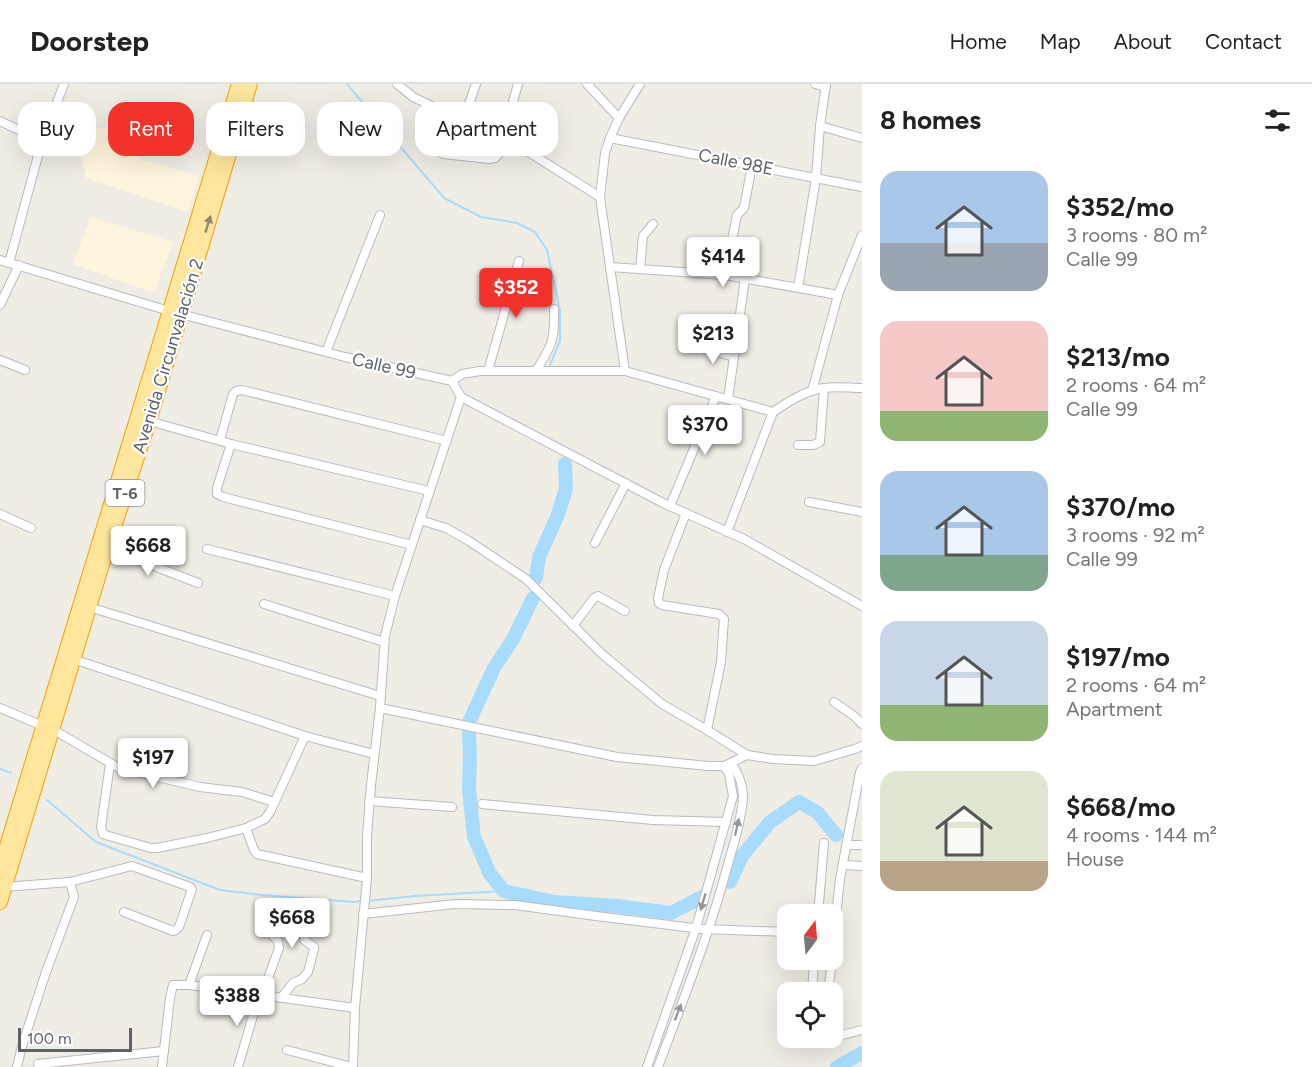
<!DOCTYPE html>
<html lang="en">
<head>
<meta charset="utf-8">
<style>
	:root { --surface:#fff; --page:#f6f6f6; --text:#222; --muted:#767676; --line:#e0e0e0; --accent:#f1332b }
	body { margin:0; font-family:Figtree,sans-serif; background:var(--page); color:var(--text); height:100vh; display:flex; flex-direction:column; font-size:22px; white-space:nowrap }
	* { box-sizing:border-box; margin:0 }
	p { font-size:20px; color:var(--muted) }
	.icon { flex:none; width:33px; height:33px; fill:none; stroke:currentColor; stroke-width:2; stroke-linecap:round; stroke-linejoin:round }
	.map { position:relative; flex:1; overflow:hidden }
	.sheet { display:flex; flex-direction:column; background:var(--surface); width:450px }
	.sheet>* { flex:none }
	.top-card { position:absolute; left:18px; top:18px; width:570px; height:54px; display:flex; gap:12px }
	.needle { width:39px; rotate:16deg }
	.buttons { position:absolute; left:777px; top:820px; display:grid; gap:12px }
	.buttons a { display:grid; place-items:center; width:66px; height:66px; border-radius:12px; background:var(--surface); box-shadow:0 6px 24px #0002; font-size:30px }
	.scale { position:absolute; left:18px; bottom:15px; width:114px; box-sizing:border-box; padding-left:6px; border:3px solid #5d6267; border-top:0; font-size:16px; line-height:21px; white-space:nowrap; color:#5d6267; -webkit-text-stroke:4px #fff; paint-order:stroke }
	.price { position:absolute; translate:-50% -51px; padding:0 14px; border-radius:6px; background:#fff; color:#222; font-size:20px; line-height:39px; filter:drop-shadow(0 2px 3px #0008) }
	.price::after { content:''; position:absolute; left:50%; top:36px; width:18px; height:14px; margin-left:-9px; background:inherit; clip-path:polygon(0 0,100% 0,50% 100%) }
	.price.on { background:var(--accent); color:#fff }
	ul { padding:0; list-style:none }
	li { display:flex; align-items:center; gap:18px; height:150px; padding:0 18px }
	li span { display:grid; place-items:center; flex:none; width:168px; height:120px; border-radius:18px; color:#555 }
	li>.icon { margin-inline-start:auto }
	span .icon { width:72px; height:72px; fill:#fffc; stroke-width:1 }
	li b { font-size:26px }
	h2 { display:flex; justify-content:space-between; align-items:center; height:72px; padding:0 18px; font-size:26px }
	.pill { padding:0 21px; border-radius:18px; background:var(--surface); box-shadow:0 6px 24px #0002; font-size:21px; line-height:54px }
	.pill.on { background:var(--accent); color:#fff }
	header { display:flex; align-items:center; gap:36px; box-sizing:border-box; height:84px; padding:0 30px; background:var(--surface); border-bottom:2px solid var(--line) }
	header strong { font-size:28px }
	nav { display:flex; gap:33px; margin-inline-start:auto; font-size:21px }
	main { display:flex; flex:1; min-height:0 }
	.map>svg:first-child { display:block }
	.commercial { fill:#fff5dc }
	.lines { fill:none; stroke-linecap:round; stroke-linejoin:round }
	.stream { stroke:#a7dcff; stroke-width:2 }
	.river { stroke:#a7dcff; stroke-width:14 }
	.minor-casing { stroke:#b8bbc0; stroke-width:10 }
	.trunk-casing { stroke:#f69f00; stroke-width:16 }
	.minor { stroke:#fff; stroke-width:8 }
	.trunk { stroke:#ffe69d; stroke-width:14 }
	.oneway { fill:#8e8a77 }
	.oneway2 { fill:#96999c }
	.labels { text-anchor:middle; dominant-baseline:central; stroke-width:4.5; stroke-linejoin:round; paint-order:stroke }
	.shield { fill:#fff; stroke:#8e9195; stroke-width:1.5 }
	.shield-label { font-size:16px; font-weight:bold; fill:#5d6267 }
	.street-label { font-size:18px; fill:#5d6267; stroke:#fff }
</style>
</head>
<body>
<header>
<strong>Doorstep</strong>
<nav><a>Home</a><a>Map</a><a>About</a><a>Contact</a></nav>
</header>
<main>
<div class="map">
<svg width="862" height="983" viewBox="0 0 862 983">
	<rect width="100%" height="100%" fill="#f0ede5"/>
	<g class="commercial">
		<polygon points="75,42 136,48 130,68 137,70 140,75 199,92 188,128 86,94"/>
		<polygon points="91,133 173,158 154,209 73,180"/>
	</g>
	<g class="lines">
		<g class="stream">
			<polyline points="347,0 444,114 481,133 517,139 535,148 547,166 560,226 560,257 550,281"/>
			<polyline points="0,685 11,689"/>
			<polyline points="47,716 96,758 220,806 262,811 354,818 361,817"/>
			<polyline points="367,817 415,812 504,807"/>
		</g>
		<g class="river">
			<polyline points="536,494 539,473 557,433 566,405 565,380"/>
			<polyline points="470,636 494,584 513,555 533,514"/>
			<polyline points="469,650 470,672 469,707 474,753 490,790 504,807 555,818 617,822 671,829 702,813"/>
			<polyline points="730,798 742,772 770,738 799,718 817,728 836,751"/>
			<polyline points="837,983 862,969"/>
		</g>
		<defs>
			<g id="minor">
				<polyline points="397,0 413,13 463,37 503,52 600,113"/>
				<polyline points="587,0 619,34"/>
				<polyline points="815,0 826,3"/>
				<polyline points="0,37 42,57"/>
				<polyline points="463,37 476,0"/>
				<polyline points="820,42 862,54"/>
				<polyline points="610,54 862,103"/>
				<polyline points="443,70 489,75 495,74 498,71 518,0"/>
				<polyline points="0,176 169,227 345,273 452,297"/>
				<polyline points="9,179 42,57 64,0"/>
				<polyline points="610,183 725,191 838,211"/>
				<polyline points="640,185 643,152 653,140"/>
				<polyline points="725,191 737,131 744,124 752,81"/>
				<polyline points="798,204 816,94 820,42 826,0"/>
				<polyline points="0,221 19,181"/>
				<polyline points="700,263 734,273"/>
				<polyline points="326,268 380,131"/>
				<polyline points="0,276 25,286"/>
				<polyline points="488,287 519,177"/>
				<path d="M 536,287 C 552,261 555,256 554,225"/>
				<polyline points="625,287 600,113 605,69 610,54 619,34 640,0"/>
				<polyline points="452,297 461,313 665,420 744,455 862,522"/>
				<polyline points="452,297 462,290 480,287 625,287 773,328"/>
				<polyline points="812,307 838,211 862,151"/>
				<polyline points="728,315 745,195"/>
				<polyline points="149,337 231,360 429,407"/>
				<polyline points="220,356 233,310 236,307 242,306 447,357"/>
				<polyline points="231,360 217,404 217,410 223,413 412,461"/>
				<polyline points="798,361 813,361 820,358 824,304"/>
				<polyline points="809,418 862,428"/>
				<polyline points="670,422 716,312"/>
				<polyline points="686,429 664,486 658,514 659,519 662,521 719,530 724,535 721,578 707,646"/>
				<polyline points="0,430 31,444"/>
				<polyline points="420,436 446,444 469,457 526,495 602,570 662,620 707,646 747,671 773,675 814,677 855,665 862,662"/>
				<path d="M 727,448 L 773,328 C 788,318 806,306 824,304 C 836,302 850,304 862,304"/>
				<polyline points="595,459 626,399"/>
				<polyline points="107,464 198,499"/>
				<polyline points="207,465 395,512"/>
				<polyline points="264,520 384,558"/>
				<polyline points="89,523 380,612"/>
				<polyline points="573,542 594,514 598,512 625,527"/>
				<polyline points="73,575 305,652 374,670"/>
				<polyline points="834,618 854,632 862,640"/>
				<polyline points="0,624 43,642"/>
				<polyline points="380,624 617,673 708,682 724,682 747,671"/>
				<polyline points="52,645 119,684 200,703 242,708 274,718"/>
				<polyline points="110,680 101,743 103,750 109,752 151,764 157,764 207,754 246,744 265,735 270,728 305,652"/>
				<polyline points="369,717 452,723"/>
				<polyline points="482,720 653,736 726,738"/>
				<polyline points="246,744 254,766 257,770 367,794"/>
				<polyline points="846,761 862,761"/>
				<polyline points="843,781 862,782"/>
				<polyline points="70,798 132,782 190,803 192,805 179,843 176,846 173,847 124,828"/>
				<polyline points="3,803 70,798 74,813 46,888 22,962 17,983"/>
				<polyline points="363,830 455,820 515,821 596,832 702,845 788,848"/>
				<polyline points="818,831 824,759"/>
				<polyline points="832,869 840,795 860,688 862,684"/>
				<polyline points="189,901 207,851"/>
				<polyline points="812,909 814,876"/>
				<polyline points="828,909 832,876"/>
				<polyline points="281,914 293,899 302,895 308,888 314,865 314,863 304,856 304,849 310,833"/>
				<polyline points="832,950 838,952 862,946"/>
				<polyline points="808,957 809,954"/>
				<polyline points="287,966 352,983"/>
				<polyline points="38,980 164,967"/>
				<polyline points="162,983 170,914 173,901 189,901 355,924"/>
				<polyline points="238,983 259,911 266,900 279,864 278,857 272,851 273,840 279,821"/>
				<polyline points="353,983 355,924 367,794 367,752 371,701 380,624 385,552 395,512 461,313"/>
				<polyline points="647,983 696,844 733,712 729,690 724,682"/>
				<path d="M 658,983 C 683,916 710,849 728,780 C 734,759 742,734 743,713 C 743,701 738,688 731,679"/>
			</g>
			<g id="trunk">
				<polyline points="0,785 239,0"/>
				<polyline points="0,818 107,464 149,337 250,0"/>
			</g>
		</defs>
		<use href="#minor" class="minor-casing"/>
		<use href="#trunk" class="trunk-casing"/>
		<use href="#minor" class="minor"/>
		<use href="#trunk" class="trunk"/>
	</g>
	<defs><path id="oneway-solid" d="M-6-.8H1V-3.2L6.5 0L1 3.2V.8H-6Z" transform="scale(1.5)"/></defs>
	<use class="oneway" href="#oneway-solid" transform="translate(208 140) rotate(-73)"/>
	<g class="oneway2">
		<use href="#oneway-solid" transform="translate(737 743) rotate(-77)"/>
		<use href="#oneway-solid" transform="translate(703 818) rotate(106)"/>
		<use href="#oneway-solid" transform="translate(678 928) rotate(-69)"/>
	</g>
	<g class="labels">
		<rect class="shield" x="105.5" y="396" width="39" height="26" rx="4.5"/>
		<g class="shield-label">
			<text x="125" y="409">T-6</text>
		</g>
		<g class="street-label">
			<text transform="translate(736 78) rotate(11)">Calle 98E</text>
			<text transform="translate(168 272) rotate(-73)">Avenida Circunvalación 2</text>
			<text transform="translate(384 282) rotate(13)">Calle 99</text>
		</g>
	</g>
</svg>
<div class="buttons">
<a><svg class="needle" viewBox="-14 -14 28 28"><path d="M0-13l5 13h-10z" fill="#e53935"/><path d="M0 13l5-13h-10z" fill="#767676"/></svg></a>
<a><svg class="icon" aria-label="locate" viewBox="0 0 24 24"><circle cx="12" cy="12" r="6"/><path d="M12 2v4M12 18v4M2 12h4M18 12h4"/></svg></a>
</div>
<div class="scale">100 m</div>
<b class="price" style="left:723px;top:204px">$414</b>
<b class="price on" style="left:516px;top:235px">$352</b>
<b class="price" style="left:713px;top:281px">$213</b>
<b class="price" style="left:705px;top:372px">$370</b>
<b class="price" style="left:148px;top:493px">$668</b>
<b class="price" style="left:153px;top:705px">$197</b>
<b class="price" style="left:292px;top:865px">$668</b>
<b class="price" style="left:237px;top:943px">$388</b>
<div class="top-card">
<a class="pill">Buy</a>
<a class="pill on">Rent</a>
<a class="pill">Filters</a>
<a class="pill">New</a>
<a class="pill">Apartment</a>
</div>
</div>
<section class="sheet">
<h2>8 homes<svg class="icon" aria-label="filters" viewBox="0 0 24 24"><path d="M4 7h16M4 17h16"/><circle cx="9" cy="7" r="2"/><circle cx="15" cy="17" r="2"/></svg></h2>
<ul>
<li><span style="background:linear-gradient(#a9c7e8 60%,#9aa5b1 0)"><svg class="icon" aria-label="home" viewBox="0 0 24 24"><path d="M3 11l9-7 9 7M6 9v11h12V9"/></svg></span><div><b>$352/mo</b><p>3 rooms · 80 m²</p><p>Calle 99</p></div></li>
<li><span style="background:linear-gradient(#f6c9c9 75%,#8fb573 0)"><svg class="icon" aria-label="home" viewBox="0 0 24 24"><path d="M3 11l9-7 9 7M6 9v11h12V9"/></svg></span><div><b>$213/mo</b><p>2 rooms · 64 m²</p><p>Calle 99</p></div></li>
<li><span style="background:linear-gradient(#a9c7e8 70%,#7fa58c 0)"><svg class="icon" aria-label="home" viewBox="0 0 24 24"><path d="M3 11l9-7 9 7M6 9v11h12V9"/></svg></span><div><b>$370/mo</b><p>3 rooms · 92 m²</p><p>Calle 99</p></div></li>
<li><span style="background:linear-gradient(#c9d6e8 70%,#8fb573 0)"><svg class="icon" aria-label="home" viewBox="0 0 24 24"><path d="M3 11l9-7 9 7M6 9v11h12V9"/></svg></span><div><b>$197/mo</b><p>2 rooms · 64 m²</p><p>Apartment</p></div></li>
<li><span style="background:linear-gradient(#dfe7d0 75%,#b9a48a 0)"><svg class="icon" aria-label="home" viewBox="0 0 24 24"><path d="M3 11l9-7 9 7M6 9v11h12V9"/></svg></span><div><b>$668/mo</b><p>4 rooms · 144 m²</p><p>House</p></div></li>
</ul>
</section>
</main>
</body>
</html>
